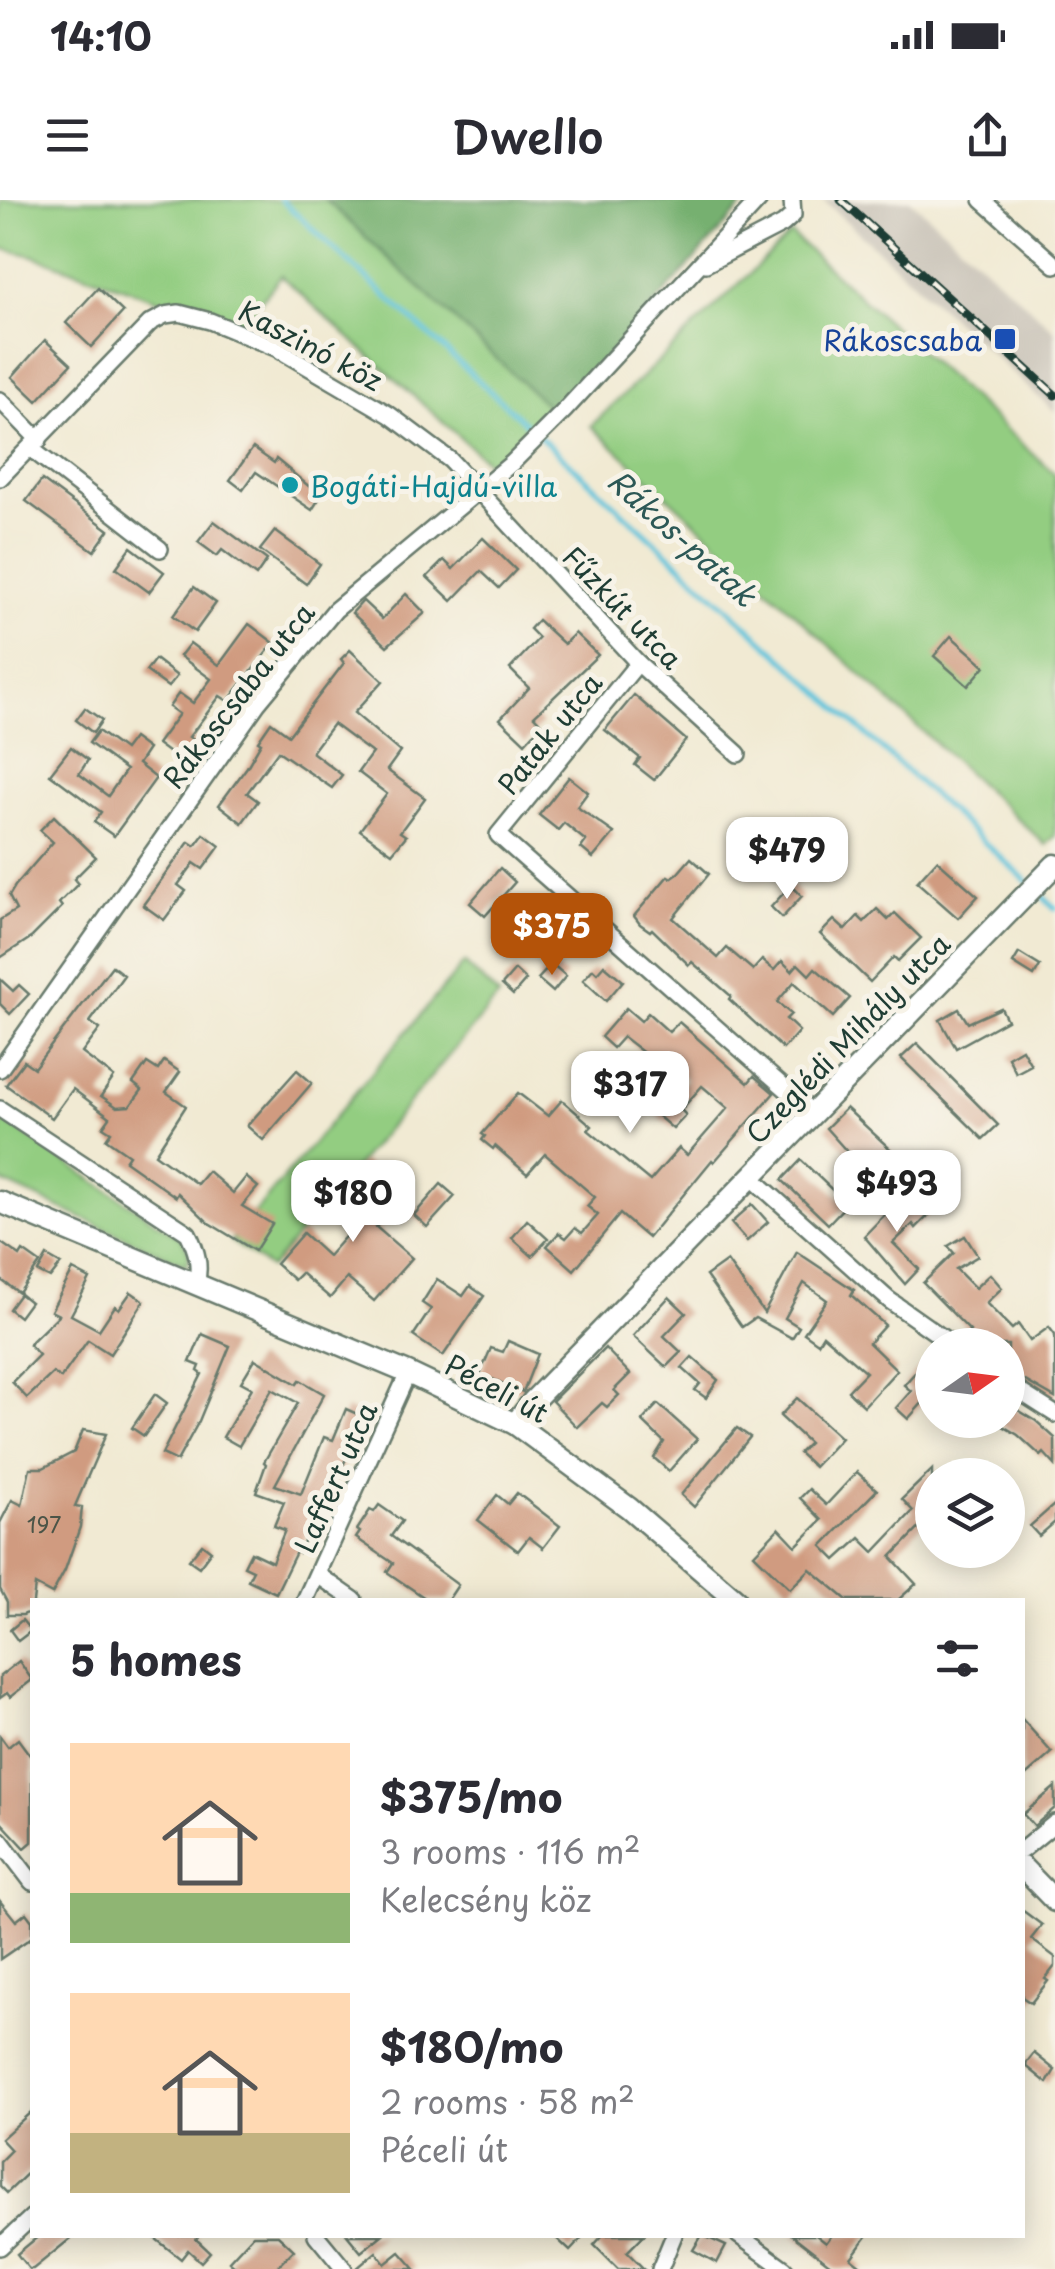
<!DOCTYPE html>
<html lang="en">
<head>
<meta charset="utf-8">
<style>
	:root { --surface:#fff; --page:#f7f7f7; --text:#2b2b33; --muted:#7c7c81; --accent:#b45309 }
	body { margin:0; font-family:"Playpen Sans",sans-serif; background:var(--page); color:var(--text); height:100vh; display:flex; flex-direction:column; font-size:38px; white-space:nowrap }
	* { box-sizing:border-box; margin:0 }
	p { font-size:32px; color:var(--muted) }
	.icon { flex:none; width:55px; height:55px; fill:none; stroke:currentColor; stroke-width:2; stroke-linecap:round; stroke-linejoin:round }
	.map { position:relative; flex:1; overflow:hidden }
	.panel { position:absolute; left:30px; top:1398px; width:995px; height:640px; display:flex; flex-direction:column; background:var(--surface); border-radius:0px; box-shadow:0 5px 25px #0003 }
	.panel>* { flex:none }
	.needle { width:65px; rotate:76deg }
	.fabs { position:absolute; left:915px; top:1128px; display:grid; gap:20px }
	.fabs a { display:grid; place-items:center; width:110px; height:110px; border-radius:50%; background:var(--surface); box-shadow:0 5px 25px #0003; font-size:50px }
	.price { position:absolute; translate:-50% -85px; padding:0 22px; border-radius:20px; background:#fff; color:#222; font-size:32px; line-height:65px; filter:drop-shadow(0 2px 5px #0008) }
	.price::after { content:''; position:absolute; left:50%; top:60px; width:30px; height:22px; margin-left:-15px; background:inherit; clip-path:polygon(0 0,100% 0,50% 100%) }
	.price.current { background:var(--accent); color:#fff }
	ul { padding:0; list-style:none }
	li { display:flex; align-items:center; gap:30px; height:250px; padding:0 40px }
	li span { display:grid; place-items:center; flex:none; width:280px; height:200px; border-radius:0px; color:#555 }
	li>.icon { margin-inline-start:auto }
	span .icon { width:120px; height:120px; fill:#fffc; stroke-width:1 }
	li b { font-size:42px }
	h2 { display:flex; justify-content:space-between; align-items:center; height:120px; padding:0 40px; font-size:42px }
	.status { display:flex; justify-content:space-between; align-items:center; height:70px; padding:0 50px; background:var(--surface); direction:ltr }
	.status svg { height:28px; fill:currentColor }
	header { display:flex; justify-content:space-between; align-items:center; height:130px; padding:0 40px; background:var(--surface); font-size:45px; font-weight:600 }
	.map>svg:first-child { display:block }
	.industrial { fill:#c9c3b8 }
	.green { fill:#93cd81; stroke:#59855a; stroke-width:2.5 }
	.forest { fill:#76b06f; stroke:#4a7652; stroke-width:2.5 }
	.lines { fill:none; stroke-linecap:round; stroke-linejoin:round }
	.stream { stroke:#5fc4dc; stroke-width:5 }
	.building { fill:#d09b80 }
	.minor-casing { stroke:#687a6c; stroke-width:20 }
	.major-casing { stroke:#687a6c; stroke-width:25 }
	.minor { stroke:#fff; stroke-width:15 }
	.major { stroke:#fff; stroke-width:20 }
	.rail-casing { stroke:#1f3d34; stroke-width:9 }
	.rail { stroke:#f7f3e8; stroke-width:5; stroke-dasharray:15; stroke-linecap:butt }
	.transit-dot { fill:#1a4fb4; stroke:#f7f3e8; stroke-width:4 }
	.culture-dot { fill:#0f9aa8; stroke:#f7f3e8; stroke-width:4 }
	.labels { text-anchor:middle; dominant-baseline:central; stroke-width:10; stroke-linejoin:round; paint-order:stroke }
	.number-label { font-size:22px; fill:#4b5447 }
	.transit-label { font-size:28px; fill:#164399; stroke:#f7f3e8; text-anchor:end }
	.street-label { font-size:28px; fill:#1f3d34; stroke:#f7f3e8 }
	.culture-label { font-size:28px; fill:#0d838f; stroke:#f7f3e8; text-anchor:start }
	.water-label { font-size:30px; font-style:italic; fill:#2c5856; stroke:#f7f3e8 }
</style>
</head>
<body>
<div class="status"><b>14:10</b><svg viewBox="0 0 49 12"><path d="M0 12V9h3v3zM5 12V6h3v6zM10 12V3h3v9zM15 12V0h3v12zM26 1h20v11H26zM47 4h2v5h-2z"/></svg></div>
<header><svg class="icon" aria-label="menu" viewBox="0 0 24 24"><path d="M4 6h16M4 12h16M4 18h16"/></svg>Dwello<svg class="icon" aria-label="share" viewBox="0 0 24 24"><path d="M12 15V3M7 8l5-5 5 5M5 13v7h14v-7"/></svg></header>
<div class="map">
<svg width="1055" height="2069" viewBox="0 0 1055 2069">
	<rect width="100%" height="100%" fill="#f7f3e8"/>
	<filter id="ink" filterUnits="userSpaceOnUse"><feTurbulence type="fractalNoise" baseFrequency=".01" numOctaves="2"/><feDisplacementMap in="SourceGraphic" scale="20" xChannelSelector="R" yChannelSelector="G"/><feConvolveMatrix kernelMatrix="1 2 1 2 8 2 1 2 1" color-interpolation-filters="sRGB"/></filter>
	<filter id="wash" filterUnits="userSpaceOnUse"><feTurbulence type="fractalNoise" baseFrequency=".0048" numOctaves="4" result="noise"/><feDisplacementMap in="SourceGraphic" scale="40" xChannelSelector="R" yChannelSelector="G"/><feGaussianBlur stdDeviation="2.25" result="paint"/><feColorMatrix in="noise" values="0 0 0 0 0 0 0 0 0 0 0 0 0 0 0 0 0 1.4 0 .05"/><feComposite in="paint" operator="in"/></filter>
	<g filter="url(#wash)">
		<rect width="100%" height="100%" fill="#f1ead3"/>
		<polygon class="industrial" points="823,0 911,0 1051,127 1055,131 1055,212"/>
		<g class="green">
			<polygon points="0,0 326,0 556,214 495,269 281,76 235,132 207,117 34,56 0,48"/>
			<polygon points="791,34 1055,274 1055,636 1046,645 591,226"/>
			<polygon points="464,763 499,796 270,1068 231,1041"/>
			<polygon points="0,918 182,1039 189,1052 188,1066 0,981"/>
		</g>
		<polygon class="forest" points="326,0 748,0 556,214"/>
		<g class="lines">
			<g class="stream">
				<polyline points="281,0 1031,685"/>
				<polyline points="1039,693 1055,708"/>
			</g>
		</g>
		<g id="blocks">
			<g class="building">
				<polygon points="98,88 123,112 91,147 66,123"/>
				<polygon points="45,140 71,164 37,201 12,177"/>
				<polygon points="253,248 274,263 276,259 317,293 315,296 319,299 312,310 256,272 243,290 230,280"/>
				<polygon points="42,280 109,330 94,351 26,301"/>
				<polygon points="214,321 267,360 256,376 222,350 217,356 198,342"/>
				<polygon points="275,331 320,364 306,384 260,350"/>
				<polygon points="483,338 516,370 499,388 481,371 452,401 427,377 444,360 453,369"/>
				<polygon points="131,347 164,372 149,392 116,368"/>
				<polygon points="194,387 216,403 195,432 173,416"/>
				<polygon points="406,394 425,413 387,446 352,413 363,401 382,419"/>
				<polygon points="538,420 564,444 575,433 598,455 534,516 542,524 525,543 500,519 529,488 510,469 539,438 530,429"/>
				<polygon points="249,424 274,443 228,501 220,496 189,537 195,541 180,561 157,544 179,514 169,507 179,493 193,503 211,479 180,456 190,443 219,465"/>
				<polygon points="951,436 985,466 968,486 934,456"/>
				<polygon points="350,450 383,481 354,513 400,552 387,570 425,598 400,632 406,636 392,653 360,630 387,594 358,572 372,553 333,524 312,552 342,575 332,588 278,551 247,593 258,601 242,623 219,605 247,567 261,543 258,541 271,522 289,535 344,463 341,459"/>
				<polygon points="155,459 177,476 168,487 146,471"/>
				<polygon points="634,495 686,540 654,580 635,565 640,558 605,530"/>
				<polygon points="85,508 102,520 93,533 76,520"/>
				<polygon points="98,531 124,550 133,538 148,549 138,564 156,578 114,636 94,622 101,612 50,574 71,547 88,560 79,574 108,596 126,570 89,543"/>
				<polygon points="569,577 588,592 577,607 614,633 593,658 581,648 586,641 564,623 558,630 539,615"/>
				<polygon points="54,616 96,657 74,679 78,684 59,703 62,707 32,737 0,758 0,720 16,710 9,696 15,686 53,642 40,630"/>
				<polygon points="204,634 220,646 203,669 194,663 178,685 186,691 164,720 143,705 189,642 195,646"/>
				<polygon points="691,658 709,674 673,718 718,758 727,748 753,770 762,760 774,770 782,761 792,771 798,764 809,775 815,768 850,798 833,817 794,782 777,802 791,814 786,819 799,831 783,849 729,799 731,796 692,762 689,765 652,729 650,731 640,724 634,716 668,676 671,678 678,673"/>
				<polygon points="937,660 978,696 958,718 917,682"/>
				<polygon points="500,668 515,682 485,716 470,703"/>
				<polygon points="791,685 802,696 782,718 771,707"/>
				<polygon points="877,709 888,720 895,713 921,738 898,761 894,757 870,782 820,734 834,720 845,730 858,716 864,722"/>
				<polygon points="1019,753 1040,766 1034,776 1013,763"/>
				<polygon points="552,764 566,776 553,792 538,779"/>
				<polygon points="604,765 623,781 606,801 583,780 593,769 597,773"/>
				<polygon points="112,766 124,775 90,822 100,829 82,853 114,877 101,896 117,907 130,906 142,890 133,883 147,863 158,870 164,861 180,872 166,892 186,906 155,954 197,984 208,971 233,993 246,977 258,987 242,1006 272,1024 255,1051 209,1023 178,993 176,997 125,961 129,955 106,939 111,932 103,927 110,917 73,889 52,918 6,885 24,861 34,868"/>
				<polygon points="515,770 526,780 513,795 502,785"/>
				<polygon points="0,779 13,791 19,785 29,794 10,814 0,804"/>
				<polygon points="626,808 641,821 648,813 669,832 679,822 748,883 754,876 774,893 714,962 712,960 648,1038 620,1014 574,1070 547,1046 559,1033 566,1038 575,1028 582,1033 598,1015 587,1006 595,997 545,954 527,974 495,946 493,949 482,940 485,936 482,934 518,893 548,916 562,900 592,926 588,930 650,981 679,948 687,955 728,908 702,886 681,910 686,915 673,929 658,916 686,879 668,862 662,859 658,864 623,837 613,848 601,837"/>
				<polygon points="1001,808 1007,820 956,848 940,820 959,809 968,823"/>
				<polygon points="917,843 998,925 983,939 901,858"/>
				<polygon points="1022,849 1031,865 1016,873 1008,857"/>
				<polygon points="297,870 312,883 263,940 247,926"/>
				<polygon points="846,908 899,957 874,982 826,928"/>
				<polygon points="801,960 847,1004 828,1024 782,980"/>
				<polygon points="363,962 383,979 379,983 399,1001 376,1027 412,1058 374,1101 347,1078 330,1098 301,1073 294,1080 276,1064 303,1033 328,1056 365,1014 338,990"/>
				<polygon points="441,984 455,996 427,1027 414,1015"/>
				<polygon points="905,994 911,1000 914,997 930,1014 916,1028 913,1024 893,1043 919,1069 905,1084 864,1036"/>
				<polygon points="752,1004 768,1022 747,1041 731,1023"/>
				<polygon points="527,1020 548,1039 532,1056 512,1038"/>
				<polygon points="965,1036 978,1056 956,1069 975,1088 990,1074 1002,1088 986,1103 1012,1129 1018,1124 1030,1141 1049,1127 1055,1135 1055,1198 1022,1179 1008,1159 1008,1145 972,1145 964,1137 970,1131 923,1083 954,1053 948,1046"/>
				<polygon points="0,1042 20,1056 23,1051 40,1063 19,1093 0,1079"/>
				<polygon points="797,1052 854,1090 851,1095 885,1125 869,1143 897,1170 864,1206 848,1191 866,1172 823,1135 818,1143 804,1133 827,1100 804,1083 785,1118 799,1127 792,1138 755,1118 742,1127 706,1076 727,1061 764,1113"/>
				<polygon points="47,1056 61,1064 50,1078 38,1072"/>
				<polygon points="73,1070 90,1079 71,1115 99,1130 115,1106 119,1109 131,1092 144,1101 110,1154 88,1140 61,1178 53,1173 27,1198 12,1182 39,1155 29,1144 59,1115 51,1111"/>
				<polygon points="437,1079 463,1096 470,1086 484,1096 443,1156 413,1136 431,1109 422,1103"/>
				<polygon points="20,1094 30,1102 19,1117 9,1109"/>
				<polygon points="669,1097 686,1113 664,1136 681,1152 666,1167 633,1136"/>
				<polygon points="202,1134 230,1146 199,1221 177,1261 162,1254 202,1174 198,1171 200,1166 190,1162"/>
				<polygon points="508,1141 538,1154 523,1192 480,1174 491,1148 503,1152"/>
				<polygon points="605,1148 630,1174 614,1190 619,1195 607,1207 602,1203 577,1227 552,1201"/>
				<polygon points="692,1157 718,1180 706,1198 695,1190 700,1184 682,1168"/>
				<polygon points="255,1159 297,1184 300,1180 324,1194 275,1285 301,1294 324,1237 333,1240 346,1209 364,1217 326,1305 321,1302 299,1353 296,1352 276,1393 248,1380 253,1370 244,1366 251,1352 272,1362 285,1330 274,1326 284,1302 256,1292 266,1264 264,1262 298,1203 272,1189 239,1246 223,1237 252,1188 241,1182"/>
				<polygon points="921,1166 932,1176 932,1192 908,1219 896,1208 911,1191 904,1185"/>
				<polygon points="155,1194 167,1203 144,1236 132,1228"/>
				<polygon points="797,1198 841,1238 814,1267 799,1253 809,1243 780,1216"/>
				<polygon points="658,1204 697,1239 669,1271 654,1258 664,1242 642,1221"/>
				<polygon points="1008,1204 1036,1221 1055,1238 1055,1265 1044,1253 1041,1256 1018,1235 993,1220 1008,1220"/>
				<polygon points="737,1228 750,1237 694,1307 681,1295"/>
				<polygon points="83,1230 106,1234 75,1306 82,1307 80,1327 65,1370 52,1394 35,1385 32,1411 23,1415 7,1415 7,1402 0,1389 0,1323 12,1300 22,1305 30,1268 43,1268 74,1252"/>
				<polygon points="932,1270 932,1289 922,1299 932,1309 932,1315 891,1357 916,1384 898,1400 847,1400 810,1369 790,1389 754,1354 779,1328 796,1346 822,1320 800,1298 809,1289 826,1305 857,1272 877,1290 822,1346 836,1360 860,1338 874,1352 913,1311 902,1299"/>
				<polygon points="517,1293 560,1326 543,1348 529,1337 518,1351 478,1320 497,1295 508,1304"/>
				<polygon points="1055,1304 1055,1322 1039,1336 1030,1326"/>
				<polygon points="379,1305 402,1321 391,1336 458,1385 448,1400 428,1400 387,1372 393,1363 356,1338 360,1332 357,1330 370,1310 374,1312"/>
				<polygon points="202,1344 211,1351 199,1367 189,1360"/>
				<polygon points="22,1420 31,1431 18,1441 10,1430"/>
				<polygon points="19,1461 32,1480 10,1497 7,1493 0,1498 0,1476"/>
				<polygon points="1022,1519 1052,1553 1022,1579"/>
				<polygon points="0,1536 8,1547 18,1539 32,1558 32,1642 25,1648 0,1621"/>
				<polygon points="1055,1587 1055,1608 1034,1626 1023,1614"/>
				<polygon points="0,1701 16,1721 26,1713 32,1721 32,1737 0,1759"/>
				<polygon points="1022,1710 1042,1725 1031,1739 1055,1757 1055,1766 1045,1779 1048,1781 1031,1803 1022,1797"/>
				<polygon points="1034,1853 1055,1870 1047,1883 1025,1865"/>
				<polygon points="32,1911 32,1969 7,1993 0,1986 0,1961 11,1950 1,1939"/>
				<polygon points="40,2035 75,2035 33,2069 29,2069 17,2054"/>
				<polygon points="151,2035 199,2035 196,2039 210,2052 201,2062 188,2050 181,2059"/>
				<polygon points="253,2035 278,2035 294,2050 275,2069 238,2069 229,2061"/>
				<polygon points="347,2035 382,2035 361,2052"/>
				<polygon points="553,2035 585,2035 570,2051"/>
				<polygon points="603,2035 644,2035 627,2052 644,2069 618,2069 594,2045"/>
				<polygon points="702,2035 726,2046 717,2063 693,2050"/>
				<polygon points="792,2035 816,2035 826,2043 832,2035 868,2035 851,2058 865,2069 836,2069"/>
				<polygon points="376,2052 385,2064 400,2052 415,2069 356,2069"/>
			</g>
		</g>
	</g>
	<g filter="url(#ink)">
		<use href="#blocks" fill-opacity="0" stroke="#687a6c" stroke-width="2.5"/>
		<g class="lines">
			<defs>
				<g id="minor">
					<polyline points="982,0 1055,65"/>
					<polyline points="706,64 783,24 793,15 792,0"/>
					<polyline points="0,200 39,240"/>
					<polyline points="30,248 160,349"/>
					<polyline points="0,278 150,123 165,115 179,113 210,121 276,148 390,215 450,260 638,463 738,554"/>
					<polyline points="638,463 498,635 813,913"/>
					<polyline points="0,869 258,503 335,410 512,263 565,210 759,0"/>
					<path d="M 0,909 L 188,1033 C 197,1051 201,1065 196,1085"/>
					<polyline points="751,977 889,1100 953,1145"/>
					<polyline points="1008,1184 1055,1214"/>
					<polyline points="318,1375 354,1400"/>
					<polyline points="305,1400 408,1173"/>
					<polyline points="0,1640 32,1682"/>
					<polyline points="1022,1650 1055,1623"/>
					<polyline points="316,2035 344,2069"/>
					<polyline points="738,2035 785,2069"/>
					<polyline points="0,2047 32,2017"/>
					<polyline points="660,2069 674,2035"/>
				</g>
				<g id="major">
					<polyline points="0,1002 408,1173 515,1224 629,1308 736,1400"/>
					<polyline points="515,1224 533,1201 1055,665"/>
					<polyline points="1022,1667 1055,1701"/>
				</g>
			</defs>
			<use href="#minor" class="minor-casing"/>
			<use href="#major" class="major-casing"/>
			<use href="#minor" class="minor"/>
			<use href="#major" class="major"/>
			<defs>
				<polyline id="rail" points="841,0 1055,195"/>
			</defs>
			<use href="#rail" class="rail-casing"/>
			<use href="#rail" class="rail"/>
		</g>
	</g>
	<rect class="transit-dot" x="993" y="127" width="24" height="24" rx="5"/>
	<circle class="culture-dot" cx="290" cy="285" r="10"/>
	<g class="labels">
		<g class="number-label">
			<text x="44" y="1323">197</text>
		</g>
		<g class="transit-label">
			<text x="982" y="139">Rákoscsaba</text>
		</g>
		<g class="street-label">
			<text transform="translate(311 145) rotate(28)">Kaszinó köz</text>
			<text transform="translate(623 407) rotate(46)">Fűzkút utca</text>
			<text transform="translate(238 495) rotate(-52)">Rákoscsaba utca</text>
			<text transform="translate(549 533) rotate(-51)">Patak utca</text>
			<text transform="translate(847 838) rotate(-46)">Czeglédi Mihály utca</text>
			<text transform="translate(497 1188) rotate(28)">Péceli út</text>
			<text transform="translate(335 1277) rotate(-66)">Laffert utca</text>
		</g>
		<g class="culture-label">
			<text x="310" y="285">Bogáti-Hajdú-villa</text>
		</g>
		<g class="water-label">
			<text transform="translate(683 337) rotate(42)">Rákos-patak</text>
		</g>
	</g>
</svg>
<div class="fabs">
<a><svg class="needle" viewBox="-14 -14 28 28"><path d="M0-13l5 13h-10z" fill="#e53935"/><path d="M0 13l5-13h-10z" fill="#7c7c81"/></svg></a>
<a><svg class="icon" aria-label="layers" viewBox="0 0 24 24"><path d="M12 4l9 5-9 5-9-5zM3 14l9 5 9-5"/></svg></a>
</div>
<b class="price" style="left:787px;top:702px">$479</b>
<b class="price current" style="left:552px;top:778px">$375</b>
<b class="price" style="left:630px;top:936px">$317</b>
<b class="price" style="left:897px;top:1035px">$493</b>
<b class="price" style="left:353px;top:1045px">$180</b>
<section class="panel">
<h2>5 homes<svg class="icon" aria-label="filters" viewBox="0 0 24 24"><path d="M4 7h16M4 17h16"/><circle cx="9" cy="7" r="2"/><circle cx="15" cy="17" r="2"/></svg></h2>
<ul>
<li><span style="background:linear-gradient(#ffd9b3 75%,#8fb573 0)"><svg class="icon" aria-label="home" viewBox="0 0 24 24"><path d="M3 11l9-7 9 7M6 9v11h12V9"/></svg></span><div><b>$375/mo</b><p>3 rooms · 116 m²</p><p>Kelecsény köz</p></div></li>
<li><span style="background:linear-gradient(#ffd9b3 70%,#c2b280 0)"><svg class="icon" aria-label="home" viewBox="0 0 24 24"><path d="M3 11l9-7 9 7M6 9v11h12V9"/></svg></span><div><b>$180/mo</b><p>2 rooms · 58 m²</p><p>Péceli út</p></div></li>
</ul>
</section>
</div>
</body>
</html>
